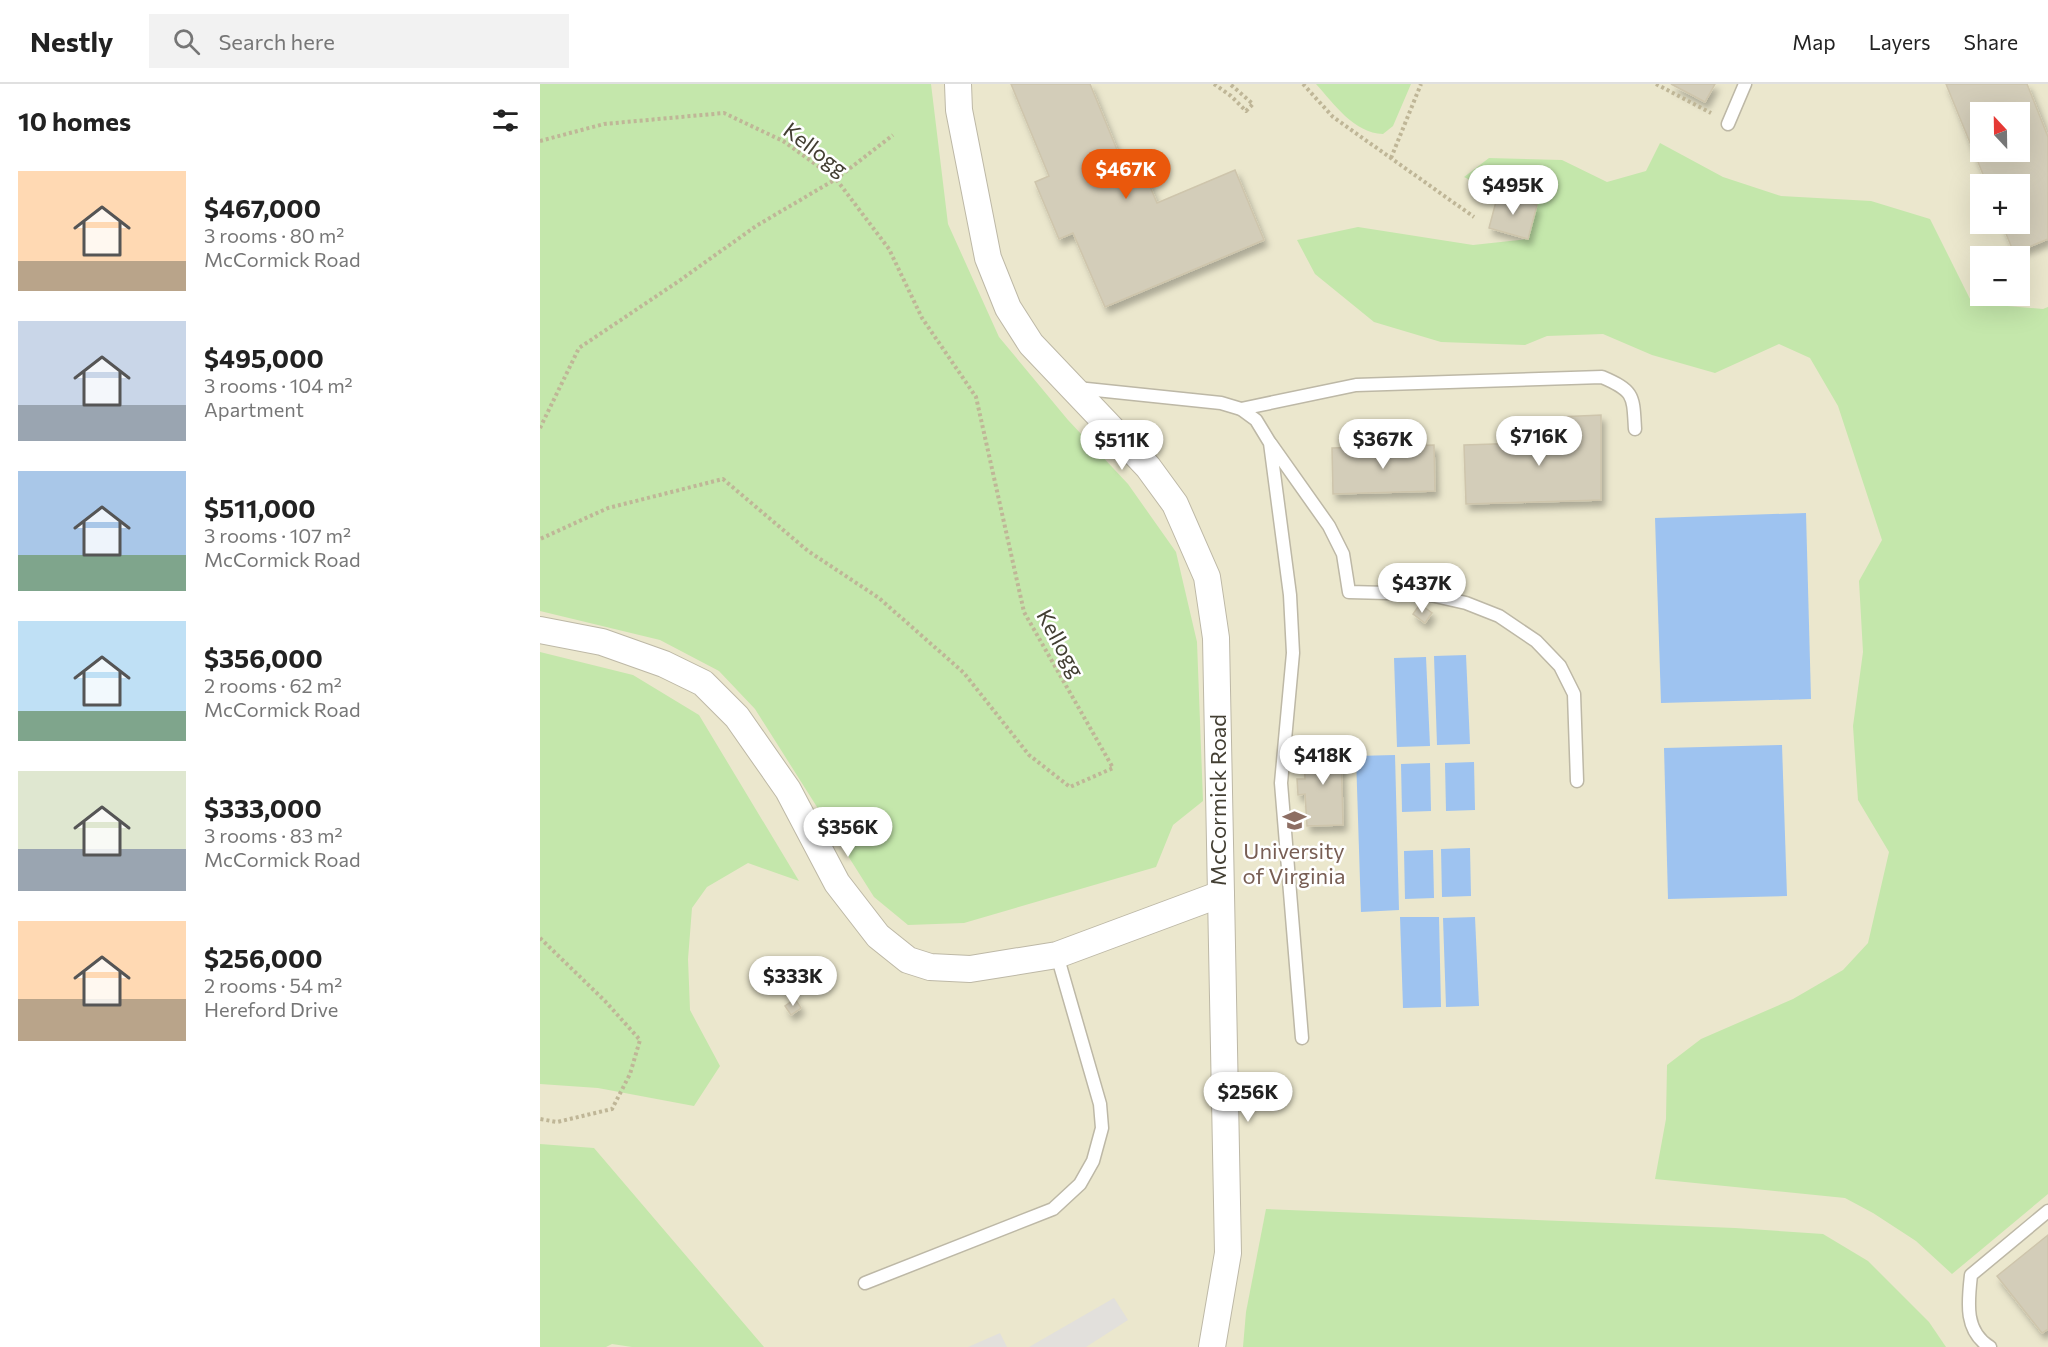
<!DOCTYPE html>
<html lang="en">
<head>
<meta charset="utf-8">
<style>
	:root { --surface:#fff; --page:#f2f2f2; --text:#222; --muted:#767676; --line:#e0e0e0; --accent:#ea580c }
	body { margin:0; font-family:Commissioner,sans-serif; background:var(--page); color:var(--text); height:100vh; display:flex; flex-direction:column; font-size:22px; white-space:nowrap }
	* { box-sizing:border-box; margin:0 }
	p { font-size:20px; color:var(--muted) }
	.icon { flex:none; width:33px; height:33px; fill:none; stroke:currentColor; stroke-width:2; stroke-linecap:round; stroke-linejoin:round }
	.map { position:relative; flex:1; overflow:hidden }
	.panel { display:flex; flex-direction:column; background:var(--surface); width:540px }
	.panel>* { flex:none }
	.needle { width:39px; rotate:338deg }
	.tools { position:absolute; left:1430px; top:18px; display:grid; gap:12px }
	.tools a { display:grid; place-items:center; width:60px; height:60px; border-radius:0px; background:var(--surface); box-shadow:0 6px 24px #0002; font-size:30px }
	.price { position:absolute; translate:-50% -51px; padding:0 14px; border-radius:21px; background:#fff; color:#222; font-size:20px; line-height:39px; filter:drop-shadow(0 2px 3px #0008) }
	.price::after { content:''; position:absolute; left:50%; top:36px; width:18px; height:14px; margin-left:-9px; background:inherit; clip-path:polygon(0 0,100% 0,50% 100%) }
	.price.on { background:var(--accent); color:#fff }
	ul { padding:0; list-style:none }
	li { display:flex; align-items:center; gap:18px; height:150px; padding:0 18px }
	li span { display:grid; place-items:center; flex:none; width:168px; height:120px; border-radius:0px; color:#555 }
	li>.icon { margin-inline-start:auto }
	span .icon { width:72px; height:72px; fill:#fffc; stroke-width:1 }
	li b { font-size:26px }
	h2 { display:flex; justify-content:space-between; align-items:center; height:72px; padding:0 18px; font-size:26px }
	header { display:flex; align-items:center; gap:36px; box-sizing:border-box; height:84px; padding:0 30px; background:var(--surface); border-bottom:2px solid var(--line) }
	header strong { font-size:28px }
	nav { display:flex; gap:33px; margin-inline-start:auto; font-size:21px }
	.search { width:420px; height:54px; background:var(--page); display:flex; align-items:center; gap:15px; box-sizing:border-box; padding:0 21px; border-radius:0px; color:var(--muted); font-size:22px }
	main { display:flex; flex:1; min-height:0 }
	.map>svg:first-child { display:block }
	.education { fill:#ebe7cd; fill-rule:evenodd }
	.green { fill:#c4e7ab }
	.parking { fill:#e2e0dc }
	.water { fill:#9ec3f0 }
	.building { fill:#d3cdb9; stroke:#cec5ac; stroke-width:1.5; fill-rule:evenodd; filter:url(#shadow) }
	.lines { fill:none; stroke-linecap:round; stroke-linejoin:round }
	.service-casing { stroke:#bdb8a6; stroke-width:15 }
	.minor-casing { stroke:#bdb8a6; stroke-width:28 }
	.path { stroke:#bfb697; stroke-width:4; stroke-dasharray:3 3; stroke-linecap:butt }
	.service { stroke:#fff; stroke-width:12 }
	.minor { stroke:#fff; stroke-width:26 }
	.labels { text-anchor:middle; dominant-baseline:central; stroke-width:5; stroke-linejoin:round; paint-order:stroke }
	.street-label { font-size:22px; fill:#433f33; stroke:#fff }
	.education-label { font-size:22px; fill:#785e54; stroke:#fff }
</style>
</head>
<body>
<header>
<strong>Nestly</strong>
<div class="search"><svg class="icon" aria-label="search" viewBox="0 0 24 24"><circle cx="10" cy="10" r="6"/><path d="M15 15l6 6"/></svg>Search here</div>
<nav><a>Map</a><a>Layers</a><a>Share</a></nav>
</header>
<main>
<section class="panel">
<h2>10 homes<svg class="icon" aria-label="filters" viewBox="0 0 24 24"><path d="M4 7h16M4 17h16"/><circle cx="9" cy="7" r="2"/><circle cx="15" cy="17" r="2"/></svg></h2>
<ul>
<li><span style="background:linear-gradient(#ffd9b3 75%,#b9a48a 0)"><svg class="icon" aria-label="home" viewBox="0 0 24 24"><path d="M3 11l9-7 9 7M6 9v11h12V9"/></svg></span><div><b>$467,000</b><p>3 rooms · 80 m²</p><p>McCormick Road</p></div></li>
<li><span style="background:linear-gradient(#c9d6e8 70%,#9aa5b1 0)"><svg class="icon" aria-label="home" viewBox="0 0 24 24"><path d="M3 11l9-7 9 7M6 9v11h12V9"/></svg></span><div><b>$495,000</b><p>3 rooms · 104 m²</p><p>Apartment</p></div></li>
<li><span style="background:linear-gradient(#a9c7e8 70%,#7fa58c 0)"><svg class="icon" aria-label="home" viewBox="0 0 24 24"><path d="M3 11l9-7 9 7M6 9v11h12V9"/></svg></span><div><b>$511,000</b><p>3 rooms · 107 m²</p><p>McCormick Road</p></div></li>
<li><span style="background:linear-gradient(#bfe0f5 75%,#7fa58c 0)"><svg class="icon" aria-label="home" viewBox="0 0 24 24"><path d="M3 11l9-7 9 7M6 9v11h12V9"/></svg></span><div><b>$356,000</b><p>2 rooms · 62 m²</p><p>McCormick Road</p></div></li>
<li><span style="background:linear-gradient(#dfe7d0 65%,#9aa5b1 0)"><svg class="icon" aria-label="home" viewBox="0 0 24 24"><path d="M3 11l9-7 9 7M6 9v11h12V9"/></svg></span><div><b>$333,000</b><p>3 rooms · 83 m²</p><p>McCormick Road</p></div></li>
<li><span style="background:linear-gradient(#ffd9b3 65%,#b9a48a 0)"><svg class="icon" aria-label="home" viewBox="0 0 24 24"><path d="M3 11l9-7 9 7M6 9v11h12V9"/></svg></span><div><b>$256,000</b><p>2 rooms · 54 m²</p><p>Hereford Drive</p></div></li>
</ul>
</section>
<div class="map">
<svg width="1508" height="1263" viewBox="0 0 1508 1263">
	<defs>
		<filter id="shadow"><feDropShadow dx="3.5" dy="6" stdDeviation="3" flood-color="#0004"/></filter>
	</defs>
	<rect width="100%" height="100%" fill="#f2efe3"/>
	<path class="education" d="M 0,0 L 1508,0 L 1508,1263 L 0,1263 ZM 1440,28 L 1479,28 L 1479,68 L 1440,68 ZM 1440,100 L 1479,100 L 1479,140 L 1440,140 ZM 1440,172 L 1479,172 L 1479,212 L 1440,212 Z"/>
	<g class="green">
		<polygon points="0,0 391,0 408,140 459,253 528,336 588,400 636,468 657,558 663,717 633,741 616,783 424,839 368,841 334,813 215,625 179,587 120,556 0,527"/>
		<path d="M 776,0 L 871,0 L 853,42 L 843,50 C 814,49 794,20 776,0 Z"/>
		<polygon points="1120,59 1183,93 1241,112 1331,117 1390,135 1432,219 1503,225 1508,223 1508,1110 1412,1190 1376,1157 1333,1129 1305,1114 1115,1095 1126,1035 1127,981 1161,955 1253,915 1303,886 1328,859 1349,768 1318,716 1313,642 1323,568 1319,497 1342,456 1298,322 1270,274 1239,260 1175,289 1112,271 1063,250 1007,252 985,261 901,258 834,238 775,190 757,156 818,143 933,161 988,155 997,121 958,110 924,93 949,74 1022,76 1067,98 1106,87"/>
		<polygon points="0,568 93,591 159,631 259,797 208,779 167,803 152,824 148,875 150,926 180,982 154,1022 58,1004 0,1000"/>
		<polygon points="0,1060 54,1064 224,1263 92,1263 72,1260 66,1263 0,1263"/>
		<polygon points="726,1125 1195,1144 1283,1150 1328,1177 1389,1238 1406,1263 703,1263 706,1228"/>
	</g>
	<g class="parking">
		<polygon points="574,1214 588,1236 546,1263 489,1263"/>
		<polygon points="460,1249 467,1263 428,1263"/>
	</g>
	<g class="water">
		<polygon points="1266,429 1271,615 1121,619 1115,434"/>
		<polygon points="926,571 930,660 897,661 894,572"/>
		<polygon points="886,573 890,662 857,663 854,574"/>
		<polygon points="1242,661 1247,812 1128,815 1124,664"/>
		<polygon points="855,671 859,826 821,828 816,672"/>
		<polygon points="934,678 935,726 906,727 905,679"/>
		<polygon points="890,679 891,727 862,728 861,680"/>
		<polygon points="930,764 931,812 902,813 901,765"/>
		<polygon points="893,766 894,814 865,815 864,767"/>
		<polygon points="860,833 899,833 901,923 863,924"/>
		<polygon points="935,833 939,922 906,923 903,834"/>
	</g>
	<g class="building">
		<polygon points="471,0 550,0 580,73 595,67 617,119 695,86 724,156 565,223 533,149 519,155 495,98 509,92"/>
		<polygon points="1131,0 1175,0 1165,18"/>
		<path d="M 1406,0 L 1487,0 L 1508,53 L 1508,155 L 1474,169 L 1462,140 L 1479,140 L 1479,100 L 1447,100 ZM 1440,28 L 1479,28 L 1479,68 L 1440,68 Z"/>
		<polygon points="958,110 997,121 988,155 949,144"/>
		<polygon points="1061,331 1061,416 926,420 924,361 1018,358 1017,333"/>
		<polygon points="894,361 895,407 793,410 792,364"/>
		<polygon points="880,520 892,529 885,539 873,530"/>
		<polygon points="801,663 803,741 767,742 765,710 758,711 757,695 765,695 764,664"/>
		<polygon points="255,915 261,924 251,931 245,922"/>
		<polygon points="1508,1151 1508,1245 1502,1249 1457,1192"/>
	</g>
	<g class="lines">
		<defs>
			<g id="service">
				<polyline points="1188,40 1205,0"/>
				<polyline points="537,304 681,319 701,325 716,336 730,359 750,511 753,569 741,699 762,954"/>
				<path d="M 701,325 L 816,301 L 1062,293 C 1095,307 1093,312 1095,345"/>
				<polyline points="731,360 789,442 803,470 809,508 886,510 926,519 959,532 996,557 1020,582 1034,610 1037,697"/>
				<polyline points="325,1199 513,1125 540,1100 553,1077 562,1044 560,1020 517,871"/>
				<path d="M 1450,1263 C 1424,1247 1428,1218 1431,1191 L 1508,1127"/>
			</g>
			<g id="minor">
				<polyline points="418,0 419,26 448,174 468,224 491,260 608,383 635,420 667,493 676,554 688,1169 672,1263"/>
				<polyline points="0,546 62,558 124,580 163,599 197,633 248,706 297,799 338,852 368,876 390,883 430,885 517,871 681,810"/>
			</g>
		</defs>
		<use href="#service" class="service-casing"/>
		<use href="#minor" class="minor-casing"/>
		<g class="path">
			<polyline points="674,0 691,12 706,27 713,20 690,0"/>
			<polyline points="763,0 793,33 934,133"/>
			<polyline points="1116,0 1171,29"/>
			<polyline points="0,57 64,40 184,29 243,57 296,95 349,165 382,234 436,313 484,528 573,684 530,703 489,671 424,589 339,514 268,467 183,395 68,424 0,455"/>
			<polyline points="851,74 881,0"/>
			<polyline points="0,344 39,264 139,197 216,142 296,95 353,51"/>
			<polyline points="0,854 65,917 100,956 90,990 72,1025 17,1038 0,1035"/>
		</g>
		<use href="#service" class="service"/>
		<use href="#minor" class="minor"/>
	</g>
	<defs>
		<symbol id="university-bare" viewBox="-9 -9 18 18"><path d="M0-5L7-2L0 1L-7-2ZM-4 1L0 2.5L4 1V4Q0 6-4 4Z" fill="#8d6e63" stroke="#fff" stroke-width="2.5" paint-order="stroke"/></symbol>
	</defs>
	<g fill-rule="evenodd">
		<use href="#university-bare" x="738" y="720" width="33" height="33"/>
	</g>
	<g class="labels">
		<g class="street-label">
			<text transform="translate(276 65) rotate(37)">Kellogg</text>
			<text transform="translate(521 559) rotate(61)">Kellogg</text>
			<text transform="translate(677 716) rotate(-90)">McCormick Road</text>
		</g>
		<g class="education-label">
			<text x="754" y="766">University<tspan x="754" dy="25">of Virginia</tspan></text>
		</g>
	</g>
</svg>
<div class="tools">
<a><svg class="needle" viewBox="-14 -14 28 28"><path d="M0-13l5 13h-10z" fill="#e53935"/><path d="M0 13l5-13h-10z" fill="#767676"/></svg></a>
<a>+</a>
<a>−</a>
</div>
<b class="price on" style="left:586px;top:116px">$467K</b>
<b class="price" style="left:973px;top:132px">$495K</b>
<b class="price" style="left:999px;top:383px">$716K</b>
<b class="price" style="left:843px;top:386px">$367K</b>
<b class="price" style="left:582px;top:387px">$511K</b>
<b class="price" style="left:882px;top:530px">$437K</b>
<b class="price" style="left:783px;top:702px">$418K</b>
<b class="price" style="left:308px;top:774px">$356K</b>
<b class="price" style="left:253px;top:923px">$333K</b>
<b class="price" style="left:708px;top:1039px">$256K</b>
</div>
</main>
</body>
</html>
